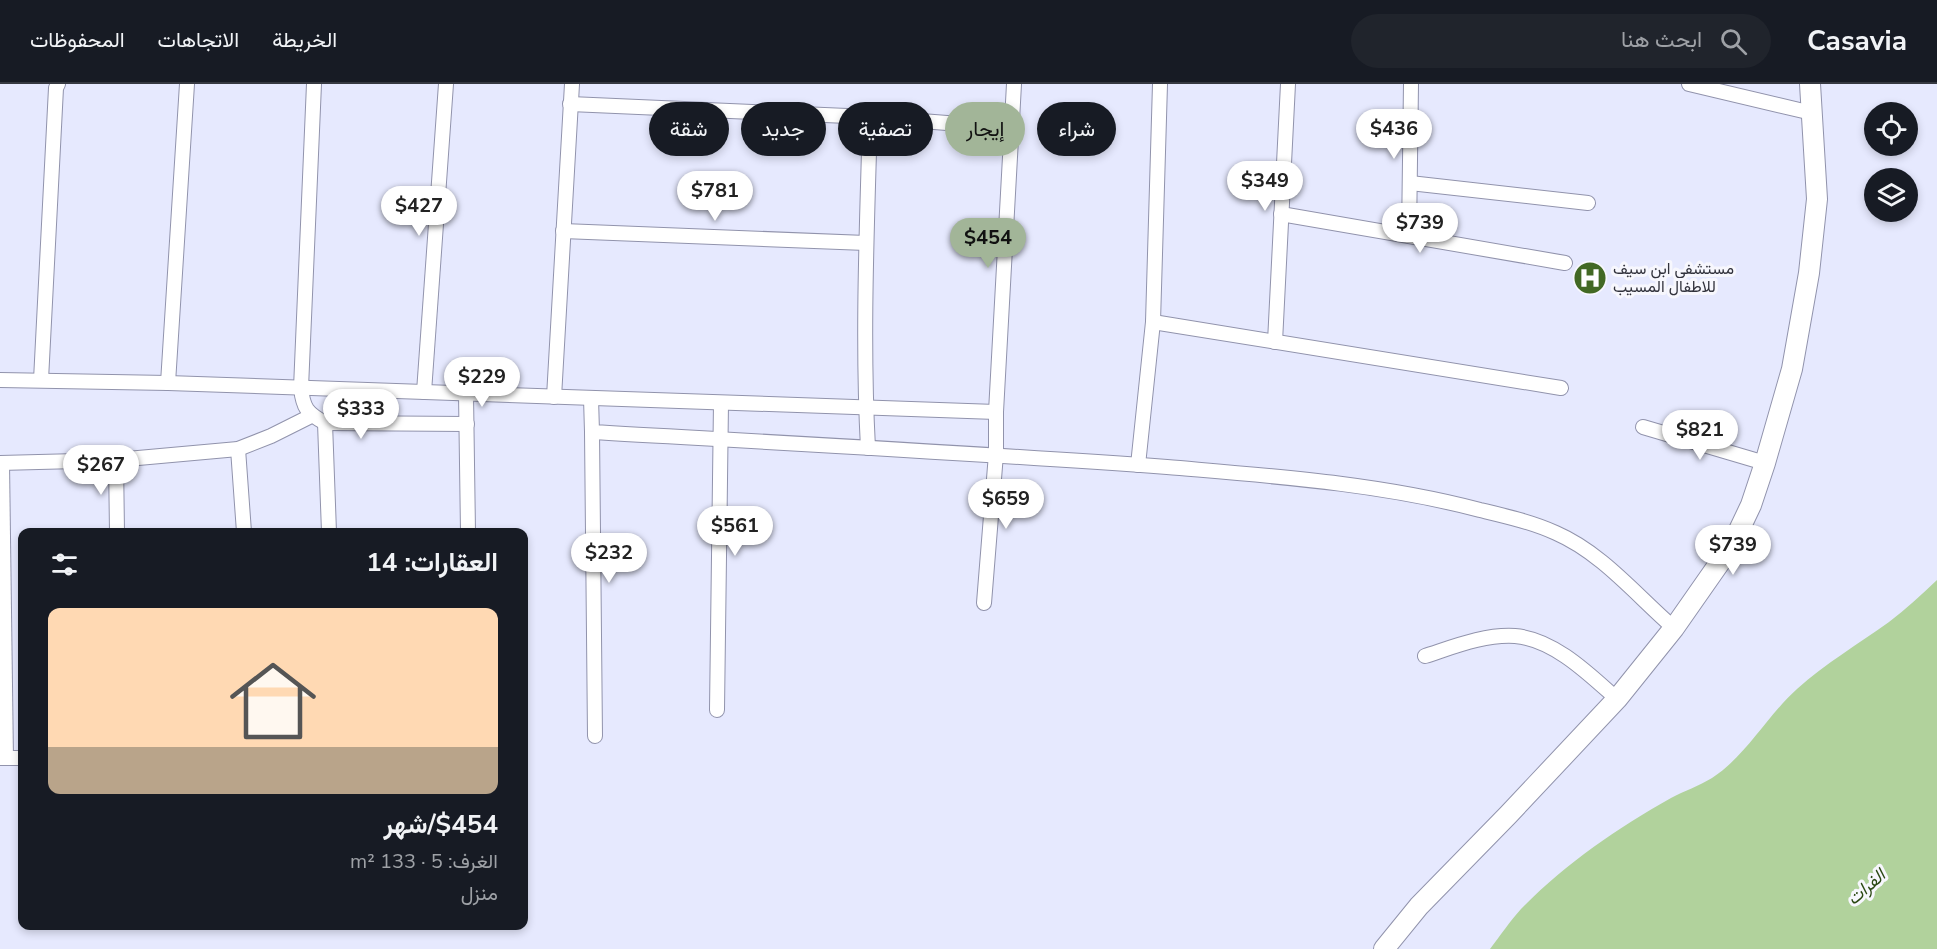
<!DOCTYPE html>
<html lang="ar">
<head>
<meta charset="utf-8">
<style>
	:root { --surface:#171b24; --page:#20242c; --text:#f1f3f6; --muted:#9ea1a6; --line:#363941; --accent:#a2b598 }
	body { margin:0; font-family:"Nunito Sans",Vazirmatn,sans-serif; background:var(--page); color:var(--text); direction:rtl; height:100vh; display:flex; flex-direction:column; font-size:22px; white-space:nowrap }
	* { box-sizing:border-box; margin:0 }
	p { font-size:20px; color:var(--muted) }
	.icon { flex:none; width:33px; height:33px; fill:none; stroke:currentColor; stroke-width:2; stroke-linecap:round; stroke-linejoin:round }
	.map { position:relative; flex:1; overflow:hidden; direction:ltr }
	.sheet { position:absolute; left:18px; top:444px; width:510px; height:402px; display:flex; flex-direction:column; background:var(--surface); border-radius:12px; box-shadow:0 3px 9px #0003; direction:rtl }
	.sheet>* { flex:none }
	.banner { position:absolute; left:546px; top:18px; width:570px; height:54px; direction:rtl; display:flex; gap:12px }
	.fabs { position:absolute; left:1864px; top:18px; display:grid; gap:12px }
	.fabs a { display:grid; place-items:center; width:54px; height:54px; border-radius:50%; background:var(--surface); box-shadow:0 3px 9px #0003; font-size:30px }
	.price { position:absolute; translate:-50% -51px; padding:0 14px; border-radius:21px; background:#fff; color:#222; font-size:20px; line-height:39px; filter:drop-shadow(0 2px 3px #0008) }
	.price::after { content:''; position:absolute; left:50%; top:36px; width:18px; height:14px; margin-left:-9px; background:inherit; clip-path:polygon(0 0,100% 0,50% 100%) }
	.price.active { background:var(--accent); color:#111 }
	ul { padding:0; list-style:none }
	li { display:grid; align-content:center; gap:12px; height:318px; padding:0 30px }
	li+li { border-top:2px solid var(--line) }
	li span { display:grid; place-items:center; height:186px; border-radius:12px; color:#555 }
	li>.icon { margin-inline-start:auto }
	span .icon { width:108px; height:108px; fill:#fffc; stroke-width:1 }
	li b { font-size:26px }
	h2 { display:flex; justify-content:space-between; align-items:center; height:72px; padding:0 30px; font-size:26px }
	.chip { padding:0 21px; border-radius:27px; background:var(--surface); box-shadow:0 3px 9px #0003; font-size:21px; line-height:54px }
	.chip.active { background:var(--accent); color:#111 }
	header { display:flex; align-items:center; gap:36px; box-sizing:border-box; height:84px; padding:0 30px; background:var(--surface); border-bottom:2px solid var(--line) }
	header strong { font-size:28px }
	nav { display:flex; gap:33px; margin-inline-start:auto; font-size:21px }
	.search { width:420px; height:54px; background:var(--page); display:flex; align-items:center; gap:15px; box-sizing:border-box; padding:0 21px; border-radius:33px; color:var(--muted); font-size:22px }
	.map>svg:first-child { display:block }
	.water { fill:#b1d29c }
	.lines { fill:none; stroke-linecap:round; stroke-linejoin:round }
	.street-casing { stroke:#9193ac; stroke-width:16 }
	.secondary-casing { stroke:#9193ac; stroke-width:22 }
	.street { stroke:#fff; stroke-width:14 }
	.secondary { stroke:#fff; stroke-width:20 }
	.labels { text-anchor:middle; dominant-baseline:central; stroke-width:6; stroke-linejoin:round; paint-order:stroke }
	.poi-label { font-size:16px; fill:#31323c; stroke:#f7f7fd; text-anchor:start }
	.water-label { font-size:18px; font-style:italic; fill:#2a4812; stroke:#f7f7fd }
</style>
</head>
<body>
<header>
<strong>Casavia</strong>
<div class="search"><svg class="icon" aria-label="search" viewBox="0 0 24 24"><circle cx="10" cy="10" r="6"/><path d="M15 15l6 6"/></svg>ابحث هنا</div>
<nav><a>الخريطة</a><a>الاتجاهات</a><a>المحفوظات</a></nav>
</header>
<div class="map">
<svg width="1937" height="865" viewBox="0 0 1937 865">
	<rect width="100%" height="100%" fill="#e6e9fe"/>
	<path class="water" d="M 1937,496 L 1937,865 L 1490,865 C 1500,852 1510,837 1521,825 C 1565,780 1616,745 1671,714 C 1684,707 1699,702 1712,694 C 1747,671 1766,633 1797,605 C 1825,580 1858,560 1889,538 C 1906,525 1922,510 1937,496 Z"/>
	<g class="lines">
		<defs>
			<g id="street">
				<path d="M 314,0 L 301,304 C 303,324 307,329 325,339 L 467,340"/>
				<polyline points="1689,0 1812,29"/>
				<polyline points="570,20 870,33 1011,44"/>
				<polyline points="1410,99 1588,119"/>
				<polyline points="1281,130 1565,179"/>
				<polyline points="563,147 866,159"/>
				<polyline points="1409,152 1411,0"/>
				<polyline points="1153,238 1561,304"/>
				<polyline points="1275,258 1288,0"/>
				<polyline points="0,296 168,299 996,328"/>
				<polyline points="41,296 56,4 58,0"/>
				<polyline points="168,299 187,0"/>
				<polyline points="424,308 446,0"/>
				<polyline points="466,310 468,448"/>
				<polyline points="554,313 572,0"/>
				<path d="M 591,314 L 592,348 C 784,359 975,369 1167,383 C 1271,392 1378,399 1480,426 C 1505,432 1532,438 1556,449 C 1602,469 1636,511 1674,544"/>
				<polyline points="325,339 329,448"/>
				<polyline points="1643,343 1765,379"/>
				<polyline points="592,348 595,652"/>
				<path d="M 868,364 C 862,254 867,143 870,33"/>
				<polyline points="238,365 244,448"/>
				<polyline points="116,376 117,448"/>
				<polyline points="0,379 116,376 238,365 271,352 311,332"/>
				<polyline points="2,379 6,674"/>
				<polyline points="1138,381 1153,238 1160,0"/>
				<polyline points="984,519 996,370 996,328 1014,0"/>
				<path d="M 1425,572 C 1453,563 1485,550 1515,552 C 1554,555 1590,591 1617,615"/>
				<polyline points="717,626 721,319"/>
				<polyline points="0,674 22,674"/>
			</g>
			<polyline id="secondary" points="1384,865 1419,822 1508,731 1617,615 1674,544 1732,461 1751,421 1765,379 1792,285 1809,189 1817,115 1810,0"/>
		</defs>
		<use href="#street" class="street-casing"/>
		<use href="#secondary" class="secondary-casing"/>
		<use href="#street" class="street"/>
		<use href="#secondary" class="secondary"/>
	</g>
	<defs>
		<symbol id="hospital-disc" viewBox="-11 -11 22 22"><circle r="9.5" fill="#426924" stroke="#f7f7fd"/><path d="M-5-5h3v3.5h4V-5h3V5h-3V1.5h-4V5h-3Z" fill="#fff"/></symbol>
	</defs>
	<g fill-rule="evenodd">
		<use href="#hospital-disc" x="1571" y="175" width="38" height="38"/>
	</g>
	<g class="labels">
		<g class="poi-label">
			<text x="1613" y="185">مستشفى ابن سيف<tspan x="1613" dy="18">للاطفال المسيب</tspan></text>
		</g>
		<g class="water-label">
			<text transform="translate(1866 803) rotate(-41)">الفرات</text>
		</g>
	</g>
</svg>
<div class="fabs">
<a><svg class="icon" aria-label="locate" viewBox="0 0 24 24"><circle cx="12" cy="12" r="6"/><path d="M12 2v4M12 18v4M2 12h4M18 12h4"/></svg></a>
<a><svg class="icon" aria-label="layers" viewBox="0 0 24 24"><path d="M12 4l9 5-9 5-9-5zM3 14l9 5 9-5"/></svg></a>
</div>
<b class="price" style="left:1394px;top:76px">$436</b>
<b class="price" style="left:1265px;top:128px">$349</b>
<b class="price" style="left:715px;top:138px">$781</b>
<b class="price" style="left:419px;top:153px">$427</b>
<b class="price" style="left:1420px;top:170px">$739</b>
<b class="price active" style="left:988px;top:185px">$454</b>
<b class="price" style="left:482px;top:324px">$229</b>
<b class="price" style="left:361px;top:356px">$333</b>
<b class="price" style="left:1700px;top:377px">$821</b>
<b class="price" style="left:101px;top:412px">$267</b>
<b class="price" style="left:1006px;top:446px">$659</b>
<b class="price" style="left:735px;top:473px">$561</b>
<b class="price" style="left:1733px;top:492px">$739</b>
<b class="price" style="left:609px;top:500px">$232</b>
<div class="banner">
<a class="chip">شراء</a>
<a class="chip active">إيجار</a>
<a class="chip">تصفية</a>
<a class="chip">جديد</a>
<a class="chip">شقة</a>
</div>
<section class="sheet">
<h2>العقارات: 14<svg class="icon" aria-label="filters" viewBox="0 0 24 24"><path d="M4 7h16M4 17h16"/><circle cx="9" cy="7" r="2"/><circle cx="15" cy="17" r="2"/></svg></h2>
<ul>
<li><span style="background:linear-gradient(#ffd9b3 75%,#b9a48a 0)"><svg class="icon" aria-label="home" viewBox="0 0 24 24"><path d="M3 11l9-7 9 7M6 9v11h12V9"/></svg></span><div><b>$454/شهر</b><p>الغرف: 5 · 133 m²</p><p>منزل</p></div></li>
</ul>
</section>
</div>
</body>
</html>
